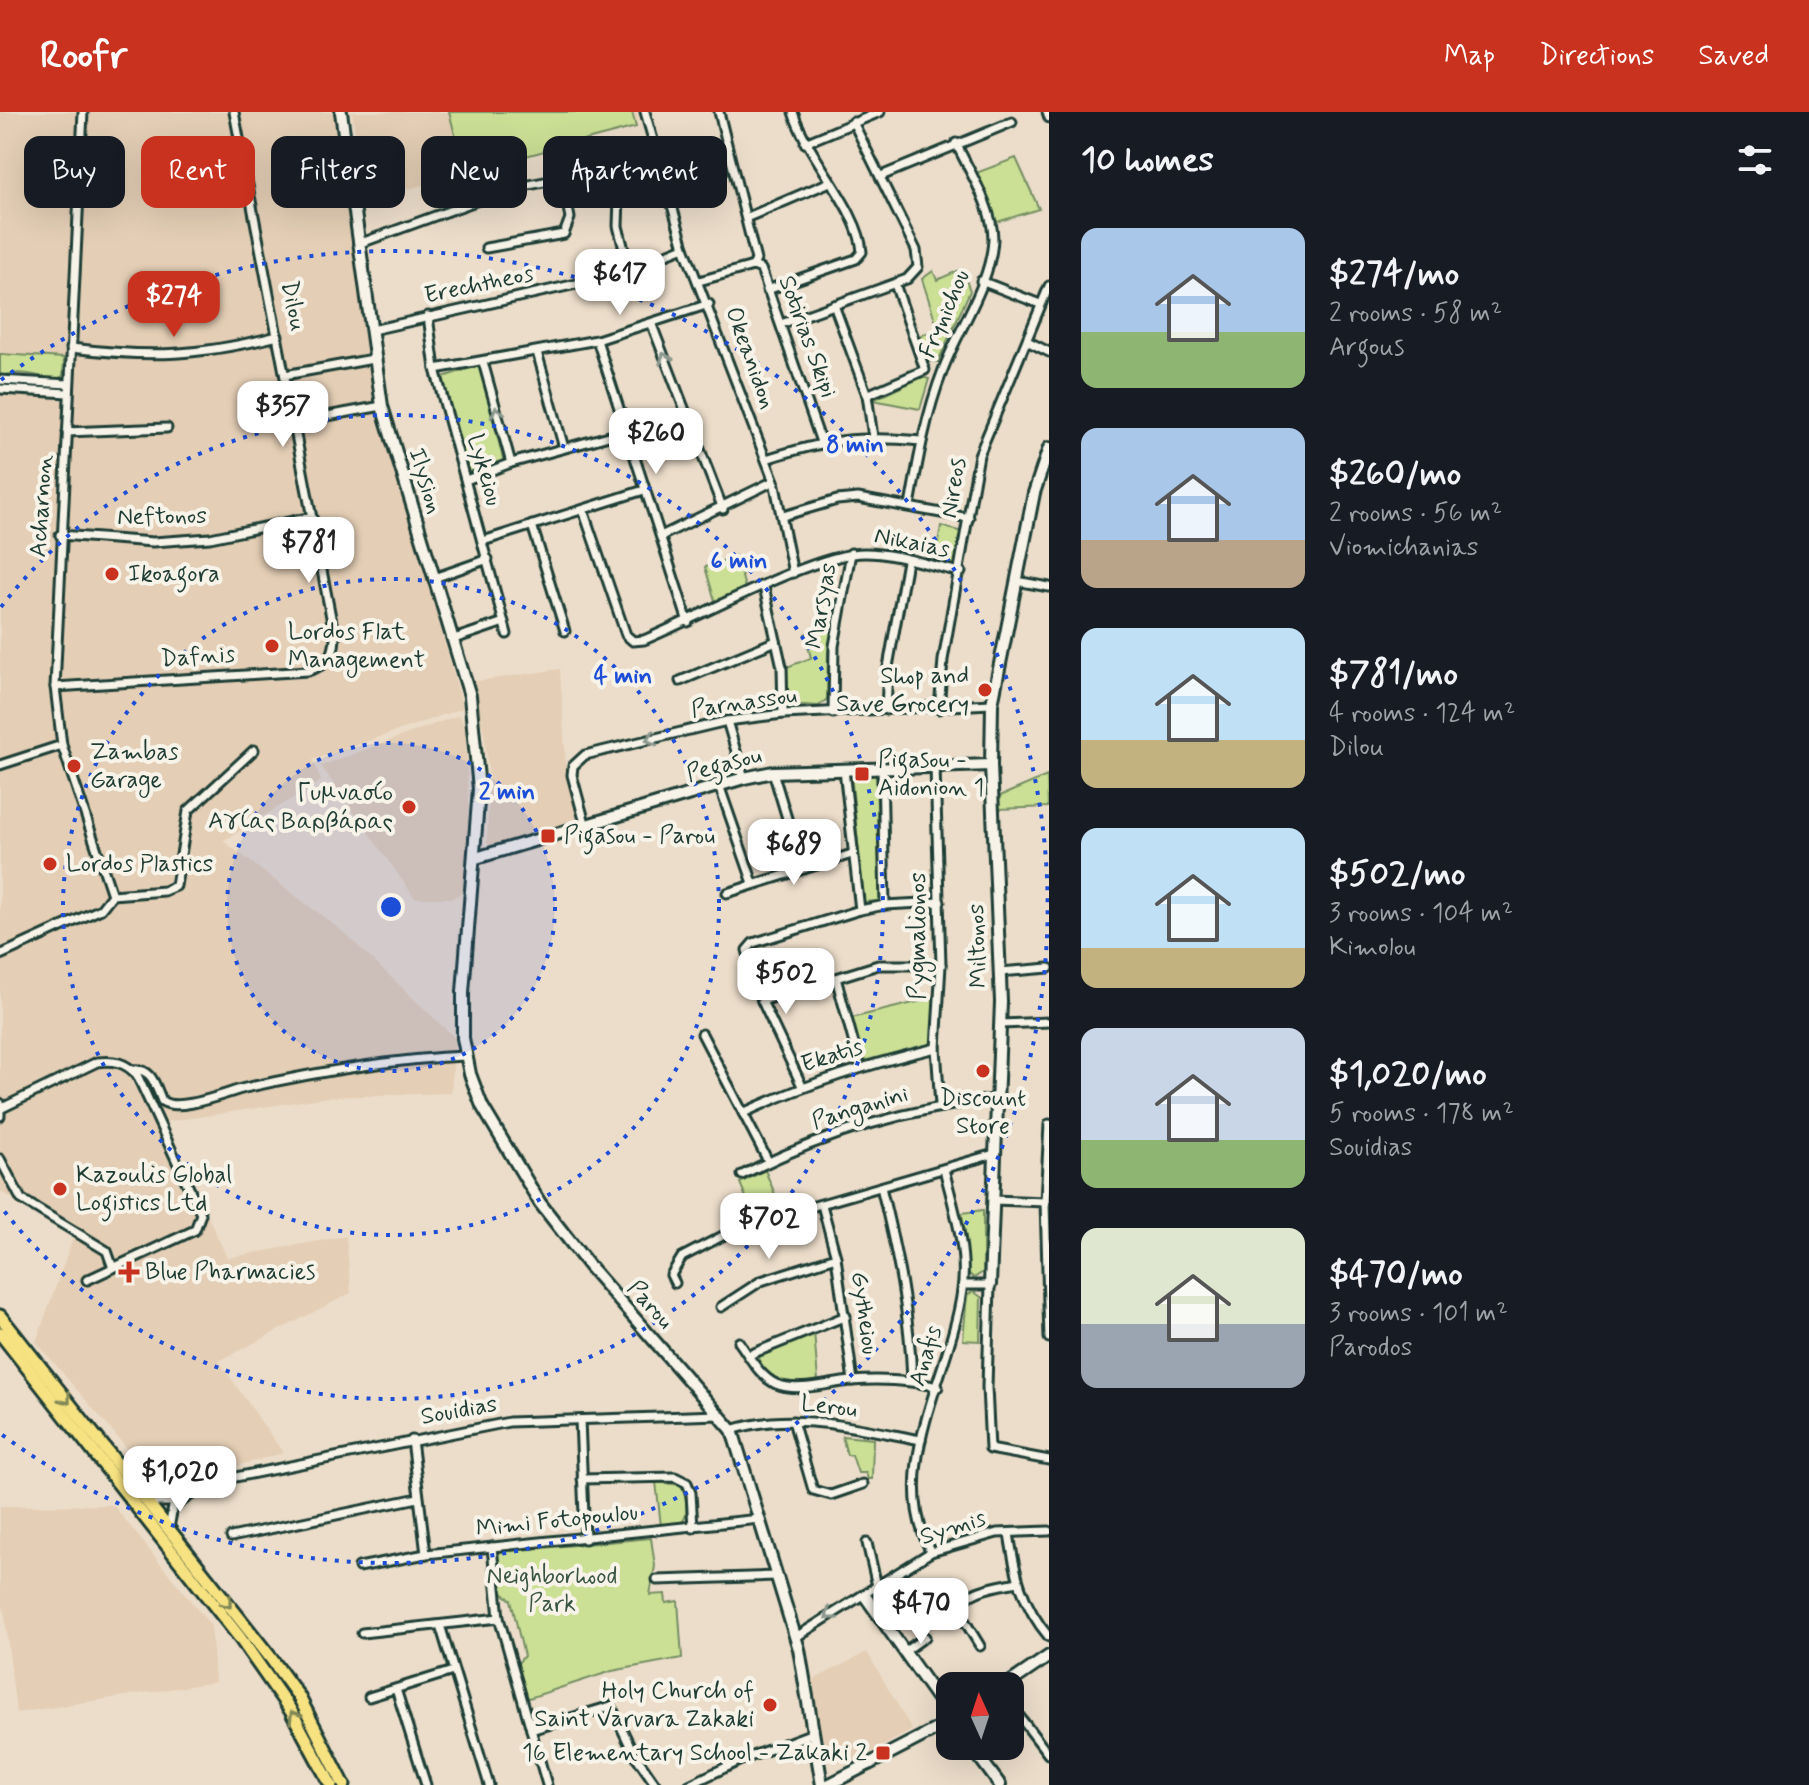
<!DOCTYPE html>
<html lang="en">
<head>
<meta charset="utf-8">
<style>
	:root { --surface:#171b24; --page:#242831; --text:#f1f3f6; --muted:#9ea1a6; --accent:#c8321e }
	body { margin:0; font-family:Mynerve,sans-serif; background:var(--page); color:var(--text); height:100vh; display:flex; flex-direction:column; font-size:30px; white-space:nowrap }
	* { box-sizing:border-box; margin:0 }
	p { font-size:26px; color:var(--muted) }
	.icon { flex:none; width:44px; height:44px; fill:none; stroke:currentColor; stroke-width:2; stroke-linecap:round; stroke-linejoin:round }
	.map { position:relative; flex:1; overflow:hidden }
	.details { display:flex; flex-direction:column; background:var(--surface); width:760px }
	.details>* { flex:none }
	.top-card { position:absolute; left:24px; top:24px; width:760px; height:72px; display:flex; gap:16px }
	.needle { width:52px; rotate:357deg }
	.fabs { position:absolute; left:936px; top:1560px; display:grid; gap:16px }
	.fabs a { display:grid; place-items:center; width:88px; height:88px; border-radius:16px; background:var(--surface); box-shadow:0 8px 32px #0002; font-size:40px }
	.price { position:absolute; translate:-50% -68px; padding:0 18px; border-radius:16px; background:#fff; color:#222; font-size:26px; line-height:52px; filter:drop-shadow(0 2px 4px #0008) }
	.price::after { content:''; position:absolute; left:50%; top:48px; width:24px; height:18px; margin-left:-12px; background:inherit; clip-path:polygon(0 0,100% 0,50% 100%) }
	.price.selected { background:var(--accent); color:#fff }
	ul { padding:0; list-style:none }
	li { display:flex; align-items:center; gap:24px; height:200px; padding:0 32px }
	li span { display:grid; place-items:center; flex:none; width:224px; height:160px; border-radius:16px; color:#555 }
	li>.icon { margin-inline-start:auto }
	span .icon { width:96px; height:96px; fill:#fffc; stroke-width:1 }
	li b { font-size:34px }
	h2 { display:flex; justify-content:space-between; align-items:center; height:96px; padding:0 32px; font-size:34px }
	.chip { padding:0 28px; border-radius:16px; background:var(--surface); box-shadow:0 8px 32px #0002; font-size:28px; line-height:72px }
	.chip.selected { background:var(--accent); color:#fff }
	header { display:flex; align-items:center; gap:48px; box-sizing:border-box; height:112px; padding:0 40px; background:var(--accent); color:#fff }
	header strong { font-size:38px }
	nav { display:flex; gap:44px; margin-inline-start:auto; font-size:28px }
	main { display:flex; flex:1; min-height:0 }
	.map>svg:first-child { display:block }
	.built { fill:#e4ceb5 }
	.green { fill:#cbe095; stroke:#758e64; stroke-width:2 }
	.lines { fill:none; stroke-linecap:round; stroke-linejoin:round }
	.street-casing { stroke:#1f3d34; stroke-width:13 }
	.secondary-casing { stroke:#1f3d34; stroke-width:16 }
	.primary-casing { stroke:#1f3d34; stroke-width:17 }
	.street { stroke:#f7f3e8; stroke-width:7 }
	.secondary { stroke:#f7f3e8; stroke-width:10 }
	.primary { stroke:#f7e281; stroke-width:11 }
	.oneway { stroke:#8b988e }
	.oneway2 { stroke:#808757 }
	.ring { fill:none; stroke:#1d4ed8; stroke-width:4; stroke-dasharray:4 8 }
	.poi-dot { fill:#c8321e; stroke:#f7f3e8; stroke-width:3 }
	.labels { text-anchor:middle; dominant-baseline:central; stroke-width:8; stroke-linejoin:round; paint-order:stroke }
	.street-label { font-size:24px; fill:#1f3d34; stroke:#f7f3e8 }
	.poi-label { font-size:24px; fill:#1f3d34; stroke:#f7f3e8; text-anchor:start }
	.park-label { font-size:24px; fill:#395543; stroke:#f7f3e8 }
	.centre { fill:#1d4ed8; stroke:#f7f3e8; stroke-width:4 }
	.ring-label { font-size:24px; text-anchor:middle; font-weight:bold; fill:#1d4ed8; stroke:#f7f3e8; stroke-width:8; stroke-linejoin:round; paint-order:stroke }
</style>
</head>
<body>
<header>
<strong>Roofr</strong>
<nav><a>Map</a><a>Directions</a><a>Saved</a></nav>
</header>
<main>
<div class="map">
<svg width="1049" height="1673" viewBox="0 0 1049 1673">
	<rect width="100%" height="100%" fill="#ecddca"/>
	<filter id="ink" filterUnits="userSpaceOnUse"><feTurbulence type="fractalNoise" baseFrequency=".0125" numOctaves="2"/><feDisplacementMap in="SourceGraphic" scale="16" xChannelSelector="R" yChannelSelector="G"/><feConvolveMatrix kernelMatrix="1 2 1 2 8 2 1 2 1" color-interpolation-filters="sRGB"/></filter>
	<g filter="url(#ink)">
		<g class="built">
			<polygon points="0,0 333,0 379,295 463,596 313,648 321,669 223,729 342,819 455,926 451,981 328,985 165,1010 227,1146 346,1124 351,1181 219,1249 283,1341 160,1375 36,1230 74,1123 0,1079"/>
			<polygon points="352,0 636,0 638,8 468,61 362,89 362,65"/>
			<polygon points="560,557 566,654 580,715 493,737 487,731 489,668 484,620 471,570"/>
			<polygon points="459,603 465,614 470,735 466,773 462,781 452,786 415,786 321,654"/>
			<polygon points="113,1393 211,1514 215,1570 16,1601 4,1497 0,1496 0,1394"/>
			<polygon points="867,1540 912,1618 853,1650 837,1650 820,1623 813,1568"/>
		</g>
		<g class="green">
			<polygon points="449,0 632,0 636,15 465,60"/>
			<polygon points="1016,46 1039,97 994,111 976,61"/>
			<polygon points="962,157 970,179 938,250 927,249 917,225 938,217 922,167 933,159 937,168"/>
			<path d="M 0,242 L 64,246 L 63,264 L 53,269 C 37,262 16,258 0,265 Z"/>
			<polygon points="480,253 504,351 468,360 443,265"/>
			<polygon points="922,265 929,267 920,297 873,288"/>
			<polygon points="941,414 962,420 954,455 934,453"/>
			<polygon points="736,444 746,479 716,492 705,455"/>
			<polygon points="834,512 828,539 827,587 819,594 788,592 787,555 811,546 805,522"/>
			<polygon points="851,662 876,663 880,789 864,790"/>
			<polygon points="1047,664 1048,695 999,697 998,685"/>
			<polygon points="934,886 932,932 863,949 851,906"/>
			<polygon points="765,1058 781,1097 755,1107 740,1071"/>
			<polygon points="983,1098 983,1160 974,1166 968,1161 962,1101"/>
			<polygon points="973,1179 981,1185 980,1229 963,1228 967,1184"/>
			<path d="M 814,1219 L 818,1269 C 797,1271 762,1275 759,1244 Z"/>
			<polygon points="842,1324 873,1327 872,1367 868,1367 866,1361 858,1361 852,1343 847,1343"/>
			<path d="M 656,1370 L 681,1373 C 686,1384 691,1404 680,1412 L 661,1414 Z"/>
			<polygon points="651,1426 655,1454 650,1483 665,1482 666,1491 678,1489 682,1546 612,1559 526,1587 517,1552 524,1544 511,1488 501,1480 498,1440"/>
		</g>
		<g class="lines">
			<defs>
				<g id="street">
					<polyline points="83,0 55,575 62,633 112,783"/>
					<polyline points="645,0 684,135 774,369 793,461"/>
					<polyline points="719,0 756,148 753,154"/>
					<polyline points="1047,0 1049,6"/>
					<polyline points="805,31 880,0"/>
					<polyline points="620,56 618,114 629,157"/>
					<polyline points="881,64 1012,10"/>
					<polyline points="748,105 830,70"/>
					<polyline points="361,131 509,77 659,47"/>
					<polyline points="486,136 564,122 570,106 562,66"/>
					<polyline points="753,154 761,157 821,330"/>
					<polyline points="699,169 753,154"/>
					<polyline points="981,169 1040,192"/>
					<path d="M 767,178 L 856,147 L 862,140 C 860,99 806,43 793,0"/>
					<polyline points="834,193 867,283 873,325"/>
					<polyline points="428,204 435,257 507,522"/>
					<polyline points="781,212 907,167 918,155 916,138 853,10"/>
					<polyline points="652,213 723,397"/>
					<polyline points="372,218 612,164 684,135"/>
					<polyline points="597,228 688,510"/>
					<polyline points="1027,229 1049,240"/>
					<path d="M 71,236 C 153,246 198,244 278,224"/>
					<polyline points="537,240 564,336"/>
					<polyline points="483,250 511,351"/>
					<polyline points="435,257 597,228 709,192"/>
					<polyline points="285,263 373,247"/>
					<polyline points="0,268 68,272"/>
					<polyline points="0,277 68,281"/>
					<polyline points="867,283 925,258 895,172"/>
					<polyline points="294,310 382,294"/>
					<polyline points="67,320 167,316"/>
					<path d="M 766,347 C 826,328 859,323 921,329"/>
					<polyline points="466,368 511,351 627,319"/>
					<path d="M 910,394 C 918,348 926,302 943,258 C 958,217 991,172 993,127 C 993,95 969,59 956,31"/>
					<path d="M 583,398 L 626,523 L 633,529 L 644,528 C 698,506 814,441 865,441 C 896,441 930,454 961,460"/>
					<polyline points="783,404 837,388 858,386 969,406"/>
					<polyline points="532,413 565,519"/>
					<polyline points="60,423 153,430 210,426 312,405"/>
					<polyline points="661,424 774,369"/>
					<polyline points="483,429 644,378"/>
					<polyline points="434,466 488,447"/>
					<polyline points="1016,469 1049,475"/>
					<polyline points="764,475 782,555 783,602"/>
					<polyline points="454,527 504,510"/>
					<polyline points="680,569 776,529"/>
					<path d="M 55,575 L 308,559 C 326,553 334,546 335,526 L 234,0"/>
					<polyline points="939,597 943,548 979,343 1049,174"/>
					<polyline points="886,598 888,555 907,449"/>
					<polyline points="833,601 834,534 851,441"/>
					<polyline points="727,609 744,666"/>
					<polyline points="0,653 62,633"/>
					<polyline points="935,655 941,853 936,936 940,993"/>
					<polyline points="882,657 885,793"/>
					<polyline points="844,658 860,798"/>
					<polyline points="773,660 802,756"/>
					<polyline points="719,673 753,771"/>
					<polyline points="586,715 572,663 573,654 585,643 727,609 783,602 992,592"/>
					<polyline points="727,781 852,742"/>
					<polyline points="112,783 164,779 176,774 188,699 254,638"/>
					<polyline points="0,843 101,797 112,783"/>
					<polyline points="1000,860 1049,856"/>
					<polyline points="836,866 860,954"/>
					<polyline points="762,889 878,853 941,853"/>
					<polyline points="1000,912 1049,910"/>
					<polyline points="702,922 768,1049"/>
					<path d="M 132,958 C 152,955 155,973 162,989 C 178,1001 225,981 245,976 C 317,960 392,947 466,944"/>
					<polyline points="802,974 762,889 747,838 753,831 860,798 885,793 940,790"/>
					<polyline points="0,991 0,1004"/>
					<path d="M 2,996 L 97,950 C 114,948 125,950 137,963 L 201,1102 L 195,1118 L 87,1168"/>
					<path d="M 743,1001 C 806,972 868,952 936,936"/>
					<polyline points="1049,1012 1045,1090 1049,1226"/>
					<polyline points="0,1047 21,1087 107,1139 113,1156"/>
					<path d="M 742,1063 C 822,1022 906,997 995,987"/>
					<path d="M 881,1075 C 897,1140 910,1203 912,1269"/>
					<polyline points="993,1088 1045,1090"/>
					<polyline points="822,1093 836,1145 853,1269"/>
					<polyline points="675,1171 671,1163 682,1145 738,1116 994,1042"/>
					<polyline points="963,1173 990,1173 987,1275 990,1337 1049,1348"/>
					<polyline points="721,1195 761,1169 836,1145"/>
					<path d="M 739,1230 C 750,1245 759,1264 776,1272 C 798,1281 828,1271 851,1269 C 880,1267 910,1268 938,1275"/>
					<polyline points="749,1243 846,1204"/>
					<polyline points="580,1308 585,1427"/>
					<polyline points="793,1309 813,1378 831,1383 863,1372"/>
					<path d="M 732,1318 C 790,1298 861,1317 921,1328"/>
					<polyline points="412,1328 426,1442"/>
					<polyline points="582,1367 675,1365 687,1371 691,1381 693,1416"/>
					<polyline points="148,1390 170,1390 196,1373 509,1310 719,1303"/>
					<polyline points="169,1416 173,1395 204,1374"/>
					<path d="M 1009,1421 C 1015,1462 1022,1493 1049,1525"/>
					<polyline points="231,1425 418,1386"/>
					<polyline points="867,1431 877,1474"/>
					<polyline points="492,1435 499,1506 547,1673"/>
					<path d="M 931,1440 C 886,1357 951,1262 962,1178 C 968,1139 953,1094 944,1057"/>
					<polyline points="359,1455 426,1442 760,1407"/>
					<polyline points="657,1468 777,1464"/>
					<polyline points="440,1513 489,1673"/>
					<polyline points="362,1521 499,1506"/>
					<polyline points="796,1525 931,1440 997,1421 1049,1419"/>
					<path d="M 980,1534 L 958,1498 C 965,1477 999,1474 1018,1470"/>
					<polyline points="904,1540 925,1525"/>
					<polyline points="396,1577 426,1673"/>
					<polyline points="369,1585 453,1559"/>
					<polyline points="1010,1592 1048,1642"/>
					<polyline points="531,1618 611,1594 633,1640 656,1673"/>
					<polyline points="689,1673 739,1649 813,1621"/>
				</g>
				<g id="secondary">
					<polyline points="341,0 382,294 470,584 479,677 463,880 463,926 470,962 482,994 540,1091 590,1155 732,1318 799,1537 822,1673"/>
					<polyline points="476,746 744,666 773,660 991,653"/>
					<polyline points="990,1173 1001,890 991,653 992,592 1034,381 1049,336"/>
					<polyline points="865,1484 950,1604"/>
					<polyline points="1005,1574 1049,1544"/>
					<polyline points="971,1634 1000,1673"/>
					<polyline points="828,1673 950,1610"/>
				</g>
				<g id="primary">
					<polyline points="0,1204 270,1545 299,1585 344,1673"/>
					<polyline points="0,1221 240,1526 291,1599 331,1673"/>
				</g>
			</defs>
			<use href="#street" class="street-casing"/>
			<use href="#secondary" class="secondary-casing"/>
			<use href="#primary" class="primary-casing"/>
			<use href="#street" class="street"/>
			<use href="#secondary" class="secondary"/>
			<use href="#primary" class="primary"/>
		</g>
		<defs><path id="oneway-chevron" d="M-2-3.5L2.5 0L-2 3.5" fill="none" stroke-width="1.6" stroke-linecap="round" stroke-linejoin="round" transform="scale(2)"/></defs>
		<g class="oneway">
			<use href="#oneway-chevron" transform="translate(665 246) rotate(-111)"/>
			<use href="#oneway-chevron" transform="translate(497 300) rotate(-105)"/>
			<use href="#oneway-chevron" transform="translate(651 627) rotate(166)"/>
			<use href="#oneway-chevron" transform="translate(830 1503) rotate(143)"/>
		</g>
		<g class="oneway2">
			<use href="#oneway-chevron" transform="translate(66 1287) rotate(52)"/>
			<use href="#oneway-chevron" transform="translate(227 1491) rotate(52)"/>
			<use href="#oneway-chevron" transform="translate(294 1604) rotate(-122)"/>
		</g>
	</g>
	<circle cx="391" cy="795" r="164" fill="#1d4ed8" fill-opacity=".12"/>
	<g class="ring">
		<circle cx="391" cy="795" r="164"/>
		<circle cx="391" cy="795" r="328"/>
		<path d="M1 495A492 492 0 1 1 1 1095"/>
		<path d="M1 268A656 656 0 1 1 1 1322"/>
	</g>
	<g class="poi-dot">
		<circle cx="112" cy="462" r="8"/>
		<circle cx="272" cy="534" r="8"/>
		<circle cx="985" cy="578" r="8"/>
		<circle cx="74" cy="654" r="8"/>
		<rect x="854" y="654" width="16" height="16" rx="4"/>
		<circle cx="409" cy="695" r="8"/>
		<rect x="540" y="716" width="16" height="16" rx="4"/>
		<circle cx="50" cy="752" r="8"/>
		<circle cx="983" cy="959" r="8"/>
		<circle cx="60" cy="1077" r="8"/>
		<path d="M125 1148h8v8h8v8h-8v8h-8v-8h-8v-8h8z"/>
		<circle cx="770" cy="1593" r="8"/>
		<rect x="875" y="1633" width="16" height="16" rx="4"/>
	</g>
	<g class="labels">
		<g class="street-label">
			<text transform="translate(479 173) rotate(-12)">Erechtheos</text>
			<text transform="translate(293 194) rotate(79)">Dilou</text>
			<text transform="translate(945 202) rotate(-67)">Frynichou</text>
			<text transform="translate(807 225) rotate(70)">Sotirias Skipi</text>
			<text transform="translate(750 246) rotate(70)">Okeanidon</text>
			<text transform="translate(484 358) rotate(74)">Lykeiou</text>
			<text transform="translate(425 369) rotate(73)">Ilysion</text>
			<text transform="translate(954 376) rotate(-81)">Nireos</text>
			<text transform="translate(42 394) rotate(-86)">Acharnon</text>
			<text transform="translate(162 405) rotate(-1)">Neftonos</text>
			<text transform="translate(912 431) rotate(11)">Nikaias</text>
			<text transform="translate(822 494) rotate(-80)">Marsyas</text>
			<text transform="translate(198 545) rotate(-4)">Dafnis</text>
			<text transform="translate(744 591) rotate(-8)">Parnassou</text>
			<text transform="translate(724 653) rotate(-15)">Pegasou</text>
			<text transform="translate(918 824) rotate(-90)">Pygmalionos</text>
			<text transform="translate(978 834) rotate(-92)">Miltonos</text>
			<text transform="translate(832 944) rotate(-18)">Ekatis</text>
			<text transform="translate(860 996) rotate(-17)">Panganini</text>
			<text transform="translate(650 1193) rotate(48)">Parou</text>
			<text transform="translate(864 1201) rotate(82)">Gytheiou</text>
			<text transform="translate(926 1244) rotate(-73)">Anafis</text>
			<text transform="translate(829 1295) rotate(7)">Lerou</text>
			<text transform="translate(459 1299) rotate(-10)">Souidias</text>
			<text transform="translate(557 1409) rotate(-6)">Mimi Fotopoulou</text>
			<text transform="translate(953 1416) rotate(-18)">Symis</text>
		</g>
		<g class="poi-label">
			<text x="128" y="462">Ikoagora</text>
			<text x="288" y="520">Lordos Flat<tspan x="288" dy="28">Management</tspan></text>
			<text x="969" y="564" text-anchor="end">Shop and<tspan x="969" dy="28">Save Grocery</tspan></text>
			<text x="90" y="640">Zambas<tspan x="90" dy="28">Garage</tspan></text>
			<text x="878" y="648">Pigasou -<tspan x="878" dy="28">Aidonion 1</tspan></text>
			<text x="393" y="681" text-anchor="end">Γυμνασίο<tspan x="393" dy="28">Αγίας Βαρβάρας</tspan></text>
			<text x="564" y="724">Pigasou - Parou</text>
			<text x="66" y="752">Lordos Plastics</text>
			<text x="983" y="986" text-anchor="middle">Discount<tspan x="983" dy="28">Store</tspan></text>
			<text x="76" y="1063">Kazoulis Global<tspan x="76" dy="28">Logistics Ltd</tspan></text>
			<text x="145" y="1160">Blue Pharmacies</text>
			<text x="754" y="1579" text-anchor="end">Holy Church of<tspan x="754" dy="28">Saint Varvara Zakaki</tspan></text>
			<text x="867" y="1641" text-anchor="end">16 Elementary School - Zakaki 2</text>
		</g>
		<g class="park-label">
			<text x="552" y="1464">Neighborhood<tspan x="552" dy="28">Park</tspan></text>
		</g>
	</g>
	<circle cx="391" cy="795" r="12" class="centre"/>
	<g class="ring-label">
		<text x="855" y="340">8 min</text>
		<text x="739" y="456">6 min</text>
		<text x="623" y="571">4 min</text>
		<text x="507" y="687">2 min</text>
	</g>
</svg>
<div class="fabs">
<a><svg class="needle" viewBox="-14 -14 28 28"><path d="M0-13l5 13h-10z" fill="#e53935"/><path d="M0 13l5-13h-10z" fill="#9ea1a6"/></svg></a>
</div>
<b class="price" style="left:620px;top:205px">$617</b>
<b class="price selected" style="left:174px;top:227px">$274</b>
<b class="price" style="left:283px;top:337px">$357</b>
<b class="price" style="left:656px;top:364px">$260</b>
<b class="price" style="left:309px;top:473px">$781</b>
<b class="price" style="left:794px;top:775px">$689</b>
<b class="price" style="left:786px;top:904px">$502</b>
<b class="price" style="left:769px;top:1149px">$702</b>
<b class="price" style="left:180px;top:1402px">$1,020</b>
<b class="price" style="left:921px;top:1534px">$470</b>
<div class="top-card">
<a class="chip">Buy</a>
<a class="chip selected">Rent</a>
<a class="chip">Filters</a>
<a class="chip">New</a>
<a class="chip">Apartment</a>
</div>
</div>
<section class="details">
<h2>10 homes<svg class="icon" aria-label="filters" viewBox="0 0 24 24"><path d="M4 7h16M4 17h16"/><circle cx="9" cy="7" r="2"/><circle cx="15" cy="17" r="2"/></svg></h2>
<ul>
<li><span style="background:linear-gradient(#a9c7e8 65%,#8fb573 0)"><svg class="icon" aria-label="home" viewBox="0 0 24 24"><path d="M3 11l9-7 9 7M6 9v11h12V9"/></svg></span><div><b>$274/mo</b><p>2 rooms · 58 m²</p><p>Argous</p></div></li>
<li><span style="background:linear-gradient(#a9c7e8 70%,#b9a48a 0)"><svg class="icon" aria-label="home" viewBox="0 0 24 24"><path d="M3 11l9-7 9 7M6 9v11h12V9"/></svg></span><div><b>$260/mo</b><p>2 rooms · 56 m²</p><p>Viomichanias</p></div></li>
<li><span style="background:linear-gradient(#bfe0f5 70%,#c2b280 0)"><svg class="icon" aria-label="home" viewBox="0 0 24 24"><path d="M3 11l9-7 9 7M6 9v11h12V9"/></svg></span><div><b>$781/mo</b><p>4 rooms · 124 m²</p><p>Dilou</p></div></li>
<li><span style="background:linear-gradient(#bfe0f5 75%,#c2b280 0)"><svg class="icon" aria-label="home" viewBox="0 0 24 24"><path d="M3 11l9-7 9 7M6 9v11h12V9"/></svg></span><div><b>$502/mo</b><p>3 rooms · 104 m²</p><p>Kimolou</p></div></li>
<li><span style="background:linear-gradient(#c9d6e8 70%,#8fb573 0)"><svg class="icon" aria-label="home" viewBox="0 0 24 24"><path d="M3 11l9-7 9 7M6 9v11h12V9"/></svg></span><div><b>$1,020/mo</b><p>5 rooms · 178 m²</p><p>Souidias</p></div></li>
<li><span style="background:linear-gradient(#dfe7d0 60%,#9aa5b1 0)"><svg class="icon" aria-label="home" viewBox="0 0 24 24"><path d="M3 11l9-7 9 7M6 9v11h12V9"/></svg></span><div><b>$470/mo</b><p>3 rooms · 101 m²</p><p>Parodos</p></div></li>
</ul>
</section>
</main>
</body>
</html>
